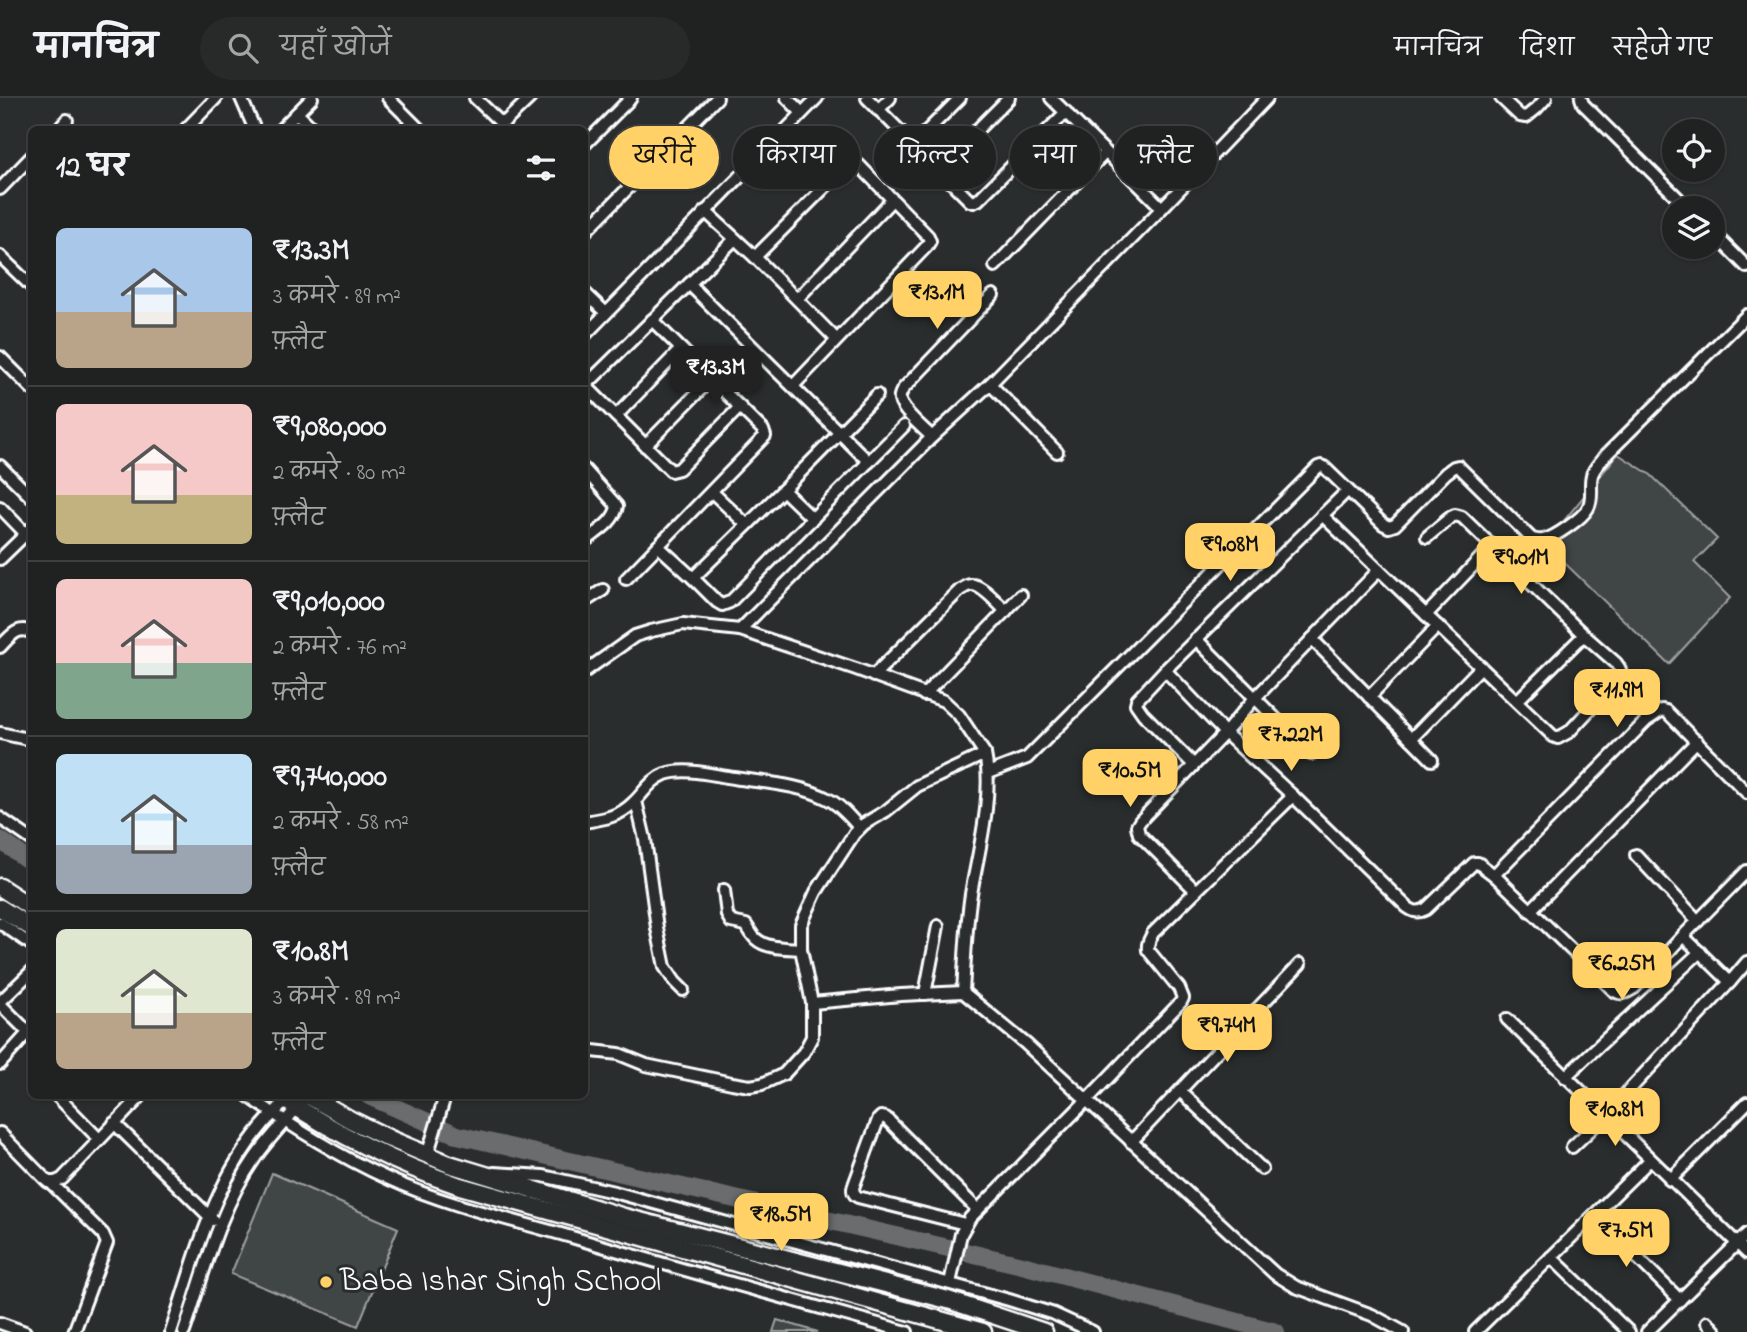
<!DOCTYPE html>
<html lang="hi">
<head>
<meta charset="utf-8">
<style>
	:root { --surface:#202222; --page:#282a2a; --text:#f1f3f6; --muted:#a2a4a5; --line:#3d3f40; --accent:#ffd166 }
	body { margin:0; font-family:"Indie Flower","Playpen Sans Deva",sans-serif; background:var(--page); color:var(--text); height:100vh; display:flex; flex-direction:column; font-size:26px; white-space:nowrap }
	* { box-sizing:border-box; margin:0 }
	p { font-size:23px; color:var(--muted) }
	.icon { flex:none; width:38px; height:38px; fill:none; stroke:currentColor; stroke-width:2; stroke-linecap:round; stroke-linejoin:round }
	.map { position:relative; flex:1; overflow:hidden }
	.side { position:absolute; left:28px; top:28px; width:560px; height:973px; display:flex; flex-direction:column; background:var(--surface); border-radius:10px; box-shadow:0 2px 5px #0004,0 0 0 2px var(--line) }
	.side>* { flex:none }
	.hud { position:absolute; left:609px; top:28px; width:665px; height:63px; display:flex; gap:14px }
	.buttons { position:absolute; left:1662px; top:21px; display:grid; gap:14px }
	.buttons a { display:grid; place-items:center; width:63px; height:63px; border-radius:50%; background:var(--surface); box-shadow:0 2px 5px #0004,0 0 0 2px var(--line); font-size:35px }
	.price { position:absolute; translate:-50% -60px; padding:0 16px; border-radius:14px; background:var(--accent); color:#111; font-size:23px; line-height:46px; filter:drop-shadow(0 2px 4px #0008) }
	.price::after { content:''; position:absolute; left:50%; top:42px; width:21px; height:16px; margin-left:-10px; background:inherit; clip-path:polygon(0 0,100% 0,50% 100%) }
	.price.active { background:#222; color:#fff }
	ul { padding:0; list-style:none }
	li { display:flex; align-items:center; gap:21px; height:175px; padding:0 28px }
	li+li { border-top:2px solid var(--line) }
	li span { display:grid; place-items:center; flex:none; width:196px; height:140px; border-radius:10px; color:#555 }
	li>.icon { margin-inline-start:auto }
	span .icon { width:84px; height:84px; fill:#fffc; stroke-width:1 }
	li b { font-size:30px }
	h2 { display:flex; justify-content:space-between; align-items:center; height:84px; padding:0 28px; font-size:30px }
	.chip { padding:0 24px; border-radius:32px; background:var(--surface); box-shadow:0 2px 5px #0004,0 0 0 2px var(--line); font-size:24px; line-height:63px }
	.chip.active { background:var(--accent); color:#111 }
	header { display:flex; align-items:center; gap:42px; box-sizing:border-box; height:98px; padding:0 35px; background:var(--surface); border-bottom:2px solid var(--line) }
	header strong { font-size:33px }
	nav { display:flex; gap:38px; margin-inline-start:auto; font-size:24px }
	.search { width:490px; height:63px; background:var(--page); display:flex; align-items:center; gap:18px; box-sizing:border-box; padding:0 24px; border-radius:38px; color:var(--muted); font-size:26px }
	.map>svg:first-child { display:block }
	.green { fill:#414445; stroke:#a0a2a2; stroke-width:2 }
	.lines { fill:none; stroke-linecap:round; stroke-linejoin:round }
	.river { stroke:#6a6c6d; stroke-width:18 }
	.minor-casing { stroke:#fff; stroke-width:16 }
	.highway-casing { stroke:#fff; stroke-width:21 }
	.minor { stroke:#2a2d2e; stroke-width:10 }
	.highway { stroke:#2a2d2e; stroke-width:16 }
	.poi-dot { fill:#ffd166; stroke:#2a2d2e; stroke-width:2.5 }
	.labels { text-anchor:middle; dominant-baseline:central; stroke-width:6; stroke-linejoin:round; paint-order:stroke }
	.poi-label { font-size:32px; fill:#fff; stroke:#2a2d2e; text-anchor:start }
</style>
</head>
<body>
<header>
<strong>मानचित्र</strong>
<div class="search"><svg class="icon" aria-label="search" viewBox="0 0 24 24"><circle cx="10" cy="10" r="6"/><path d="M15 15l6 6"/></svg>यहाँ खोजें</div>
<nav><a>मानचित्र</a><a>दिशा</a><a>सहेजे गए</a></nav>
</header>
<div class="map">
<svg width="1747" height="1234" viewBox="0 0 1747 1234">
	<rect width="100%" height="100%" fill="#2a2d2e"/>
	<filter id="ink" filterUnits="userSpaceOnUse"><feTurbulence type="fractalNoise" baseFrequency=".0143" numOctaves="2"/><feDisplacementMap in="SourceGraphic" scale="14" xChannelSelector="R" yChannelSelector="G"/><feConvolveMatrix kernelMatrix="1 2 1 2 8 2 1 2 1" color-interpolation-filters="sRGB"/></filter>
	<g filter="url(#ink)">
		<g class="green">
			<polygon points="1618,356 1651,377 1717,441 1694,464 1730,500 1669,566 1545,446"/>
			<polygon points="272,1075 398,1130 358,1228 231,1176"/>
			<polygon points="777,1222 818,1234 773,1234"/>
		</g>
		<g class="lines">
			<g class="river">
				<polyline points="0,742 32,765"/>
				<polyline points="369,998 457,1037 1022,1167 1276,1234"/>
			</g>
			<defs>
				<g id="minor">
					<polyline points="241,0 255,32"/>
					<polyline points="388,0 420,32"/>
					<polyline points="475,0 501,25 506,23 530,0"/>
					<polyline points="787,0 802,15"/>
					<polyline points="867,0 970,103 973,104 978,102 1066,14"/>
					<polyline points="1051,0 1162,110"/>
					<polyline points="1501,0 1520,18 1526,19 1537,10 1546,0"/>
					<polyline points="1581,0 1583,6 1688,110"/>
					<polyline points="878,12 890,0"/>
					<polyline points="297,15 314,32"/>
					<polyline points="58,32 67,22"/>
					<polyline points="185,32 216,0"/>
					<polyline points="280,32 312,0"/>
					<polyline points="584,47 631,0"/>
					<polyline points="913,47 960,0"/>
					<polyline points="938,71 1009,0"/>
					<polyline points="0,91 32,58"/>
					<polyline points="705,113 755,159"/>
					<polyline points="584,135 717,0"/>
					<polyline points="1713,135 1747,169"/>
					<polyline points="0,158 32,189"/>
					<polyline points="995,168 1106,54"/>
					<polyline points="689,186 869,364"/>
					<polyline points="584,194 606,215"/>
					<polyline points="797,201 892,102"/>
					<polyline points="584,238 817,0"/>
					<polyline points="0,259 32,291"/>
					<polyline points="990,286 1057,354"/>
					<polyline points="586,288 671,373 679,371 740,309"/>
					<polyline points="793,288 927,148 930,143 928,138 859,67 853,65 847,67 755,159 837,242"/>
					<polyline points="584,289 735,141"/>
					<polyline points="616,318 681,251"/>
					<path d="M 932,339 C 924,331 902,313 900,302 C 899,297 901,295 903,291 L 993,197"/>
					<polyline points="645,348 711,281"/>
					<polyline points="0,368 32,400"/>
					<path d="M 584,371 L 617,408 C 615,424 596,434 584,444"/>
					<polyline points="783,392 877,297"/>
					<polyline points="712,394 747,427"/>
					<polyline points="0,409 26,436"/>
					<polyline points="1322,417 1379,472"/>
					<polyline points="658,448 693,480 783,392 813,421"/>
					<polyline points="0,461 32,430"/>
					<polyline points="693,480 717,504 722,507 730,504 904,328"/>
					<polyline points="626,481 765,338 763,332 652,222"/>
					<polyline points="584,504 603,492"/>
					<polyline points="1426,517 1492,448"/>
					<polyline points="740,532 932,339 990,286 1162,110 1267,0"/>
					<polyline points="1196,541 1311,656"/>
					<polyline points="1312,541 1432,662"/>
					<path d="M 0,549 C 9,540 18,526 32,535"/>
					<polyline points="1165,572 1225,635 1140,723 1137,728 1139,736 1196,793"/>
					<polyline points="584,574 635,538 651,533 683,526 740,532 856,571 944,603 959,617 985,656"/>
					<path d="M 873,578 L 960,492 C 964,490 967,487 971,487 C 982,486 998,506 1006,513"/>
					<polyline points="924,597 1021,497"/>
					<polyline points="1369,599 1438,528"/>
					<polyline points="1517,603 1584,537"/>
					<polyline points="0,635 32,642"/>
					<polyline points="1411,641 1481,569"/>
					<polyline points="1194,667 1143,616 1136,606 1137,602 1165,572 1344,396"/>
					<path d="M 988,675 L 1027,660 L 1318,369 L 1321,368 L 1324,369 L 1383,426 L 1389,429 L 1395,427 L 1446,375 L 1454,369 L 1458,368 L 1532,441 C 1537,442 1538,443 1543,442 C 1554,440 1583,420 1588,410 C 1594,399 1589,388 1592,377 C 1594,370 1600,365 1604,359 L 1747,217"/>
					<path d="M 1293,698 L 1407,809 C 1414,814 1418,815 1426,811 L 1474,765 L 1478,765 L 1494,777 L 1613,892 C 1622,898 1626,895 1634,890 L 1683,838 L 1730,884 L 1605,1018 L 1572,1049"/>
					<polyline points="636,703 645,741 657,830 665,869 675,884 683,892"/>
					<polyline points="0,720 32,742"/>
					<path d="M 584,724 C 603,721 619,719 633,705 C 644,695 650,682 665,676 C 686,669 712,677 734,680 C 765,685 799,686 828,701 C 840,707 850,719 859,729"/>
					<polyline points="1636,757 1698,823"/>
					<polyline points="1494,777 1647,622 1662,612 1666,613 1747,695"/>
					<path d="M 724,792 L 727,817 L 731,824 L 746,827 C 749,831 752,838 756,841 C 767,851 787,850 801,851"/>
					<polyline points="1530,813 1697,643"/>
					<polyline points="0,825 32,847"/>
					<polyline points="1683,838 1747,773"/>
					<polyline points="1730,884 1747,864"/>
					<polyline points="925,896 938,828"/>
					<polyline points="0,904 32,873"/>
					<polyline points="812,905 901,897 963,894"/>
					<polyline points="0,906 26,932 27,936 0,966"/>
					<polyline points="1507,921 1747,1155"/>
					<path d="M 584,952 L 619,956 L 646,967 L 732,985 L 750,988 L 762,986 L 784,976 L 804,954 L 812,939 L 812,905 L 801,851 L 801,827 L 816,794 L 854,736 L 864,726 L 886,713 L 917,688 L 985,656 C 994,697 978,755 971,796 C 966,828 965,861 963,894 L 1026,946 L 1275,1176 L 1296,1189 L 1372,1217 L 1403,1234"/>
					<polyline points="1565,979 1700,854"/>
					<polyline points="1180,993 1262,1071"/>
					<polyline points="57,998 99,1041"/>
					<path d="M 248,998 C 293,1029 338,1058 389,1081 C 448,1108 513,1122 575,1140 C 685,1173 796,1203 907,1234"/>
					<polyline points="114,1025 213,1122"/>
					<polyline points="0,1035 48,1084 55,1084 62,1081 141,998"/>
					<polyline points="1131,1044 1300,866"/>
					<polyline points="427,1058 445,998"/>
					<polyline points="494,1075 543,1078 614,1094 1009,1202 1054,1216 1093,1234"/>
					<polyline points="1670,1082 1747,1005"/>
					<polyline points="51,1085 103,1136 107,1145 74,1234"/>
					<polyline points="1595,1118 1680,1202"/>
					<path d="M 965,1126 L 858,1099 C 853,1096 852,1092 854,1087 L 878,1022 L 881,1019 L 886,1020 L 978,1112"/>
					<polyline points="1551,1159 1629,1234"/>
					<path d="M 950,1185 L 961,1136 L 970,1120 L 1086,1003 L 1181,904 L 1183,900 L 1179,890 L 1148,852 C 1147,845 1150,841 1153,835 L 1293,698 L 1225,635 L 1255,600 L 1379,472 L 1553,638 L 1558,640 L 1569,634 L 1619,580 C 1622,574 1620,570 1616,565 L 1584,537 L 1462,419 L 1455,417 L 1451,419 L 1427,439"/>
					<polyline points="1707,1224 1716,1234"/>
					<polyline points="0,1225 25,1234"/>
					<path d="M 171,1234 C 198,1151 219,1059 290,1000"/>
					<path d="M 184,1234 C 204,1175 219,1111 255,1060 C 270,1038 291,1018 307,998"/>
					<polyline points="1475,1234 1650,1062"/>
					<polyline points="1647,1234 1747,1136"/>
				</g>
				<g id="highway">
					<polyline points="0,789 32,810"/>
					<polyline points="0,810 32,830"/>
					<path d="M 279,998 C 335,1035 396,1066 460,1088 L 983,1234"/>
					<polyline points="309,998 351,1022 390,1041 449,1066 624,1119 948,1202 1044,1234"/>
				</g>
			</defs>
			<use href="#minor" class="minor-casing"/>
			<use href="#highway" class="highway-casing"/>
			<use href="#minor" class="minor"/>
			<use href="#highway" class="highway"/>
		</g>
	</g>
	<circle class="poi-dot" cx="326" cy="1184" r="7"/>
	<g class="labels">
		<g class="poi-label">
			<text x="340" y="1184">Baba Ishar Singh School</text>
		</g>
	</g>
</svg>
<div class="buttons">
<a><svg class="icon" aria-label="locate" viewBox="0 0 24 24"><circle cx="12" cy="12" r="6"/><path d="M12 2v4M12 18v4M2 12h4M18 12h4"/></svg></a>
<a><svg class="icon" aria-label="layers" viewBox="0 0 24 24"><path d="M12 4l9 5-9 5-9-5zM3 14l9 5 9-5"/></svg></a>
</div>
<b class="price" style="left:937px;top:233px">₹13.1M</b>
<b class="price active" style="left:716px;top:308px">₹13.3M</b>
<b class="price" style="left:1230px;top:485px">₹9.08M</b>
<b class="price" style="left:1521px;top:498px">₹9.01M</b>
<b class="price" style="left:1617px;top:631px">₹11.9M</b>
<b class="price" style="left:1291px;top:675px">₹7.22M</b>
<b class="price" style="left:1130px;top:711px">₹10.5M</b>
<b class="price" style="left:1622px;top:904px">₹6.25M</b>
<b class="price" style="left:1227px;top:966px">₹9.74M</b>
<b class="price" style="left:1615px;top:1050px">₹10.8M</b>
<b class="price" style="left:781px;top:1155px">₹18.5M</b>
<b class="price" style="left:1626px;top:1171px">₹7.5M</b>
<div class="hud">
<a class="chip active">खरीदें</a>
<a class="chip">किराया</a>
<a class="chip">फ़िल्टर</a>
<a class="chip">नया</a>
<a class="chip">फ़्लैट</a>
</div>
<section class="side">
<h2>12 घर<svg class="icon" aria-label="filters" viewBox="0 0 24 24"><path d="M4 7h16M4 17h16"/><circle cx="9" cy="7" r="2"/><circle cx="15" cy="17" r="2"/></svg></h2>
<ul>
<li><span style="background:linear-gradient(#a9c7e8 60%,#b9a48a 0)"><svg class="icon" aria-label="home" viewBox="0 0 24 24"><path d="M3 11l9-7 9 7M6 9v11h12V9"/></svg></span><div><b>₹13.3M</b><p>3 कमरे · 89 m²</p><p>फ़्लैट</p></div></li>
<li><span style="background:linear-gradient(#f6c9c9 65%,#c2b280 0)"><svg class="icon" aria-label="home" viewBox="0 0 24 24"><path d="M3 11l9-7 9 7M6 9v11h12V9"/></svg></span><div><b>₹9,080,000</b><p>2 कमरे · 80 m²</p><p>फ़्लैट</p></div></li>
<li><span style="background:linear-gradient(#f6c9c9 60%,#7fa58c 0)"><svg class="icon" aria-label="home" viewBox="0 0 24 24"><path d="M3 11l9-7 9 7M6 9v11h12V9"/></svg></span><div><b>₹9,010,000</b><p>2 कमरे · 76 m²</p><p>फ़्लैट</p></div></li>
<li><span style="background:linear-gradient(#bfe0f5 65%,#9aa5b1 0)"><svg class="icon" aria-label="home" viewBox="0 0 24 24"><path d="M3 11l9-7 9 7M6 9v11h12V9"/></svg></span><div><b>₹9,740,000</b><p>2 कमरे · 58 m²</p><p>फ़्लैट</p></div></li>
<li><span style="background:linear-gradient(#dfe7d0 60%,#b9a48a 0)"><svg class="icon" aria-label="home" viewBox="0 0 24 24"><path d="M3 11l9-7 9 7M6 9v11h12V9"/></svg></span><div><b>₹10.8M</b><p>3 कमरे · 89 m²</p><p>फ़्लैट</p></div></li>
</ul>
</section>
</div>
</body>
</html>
